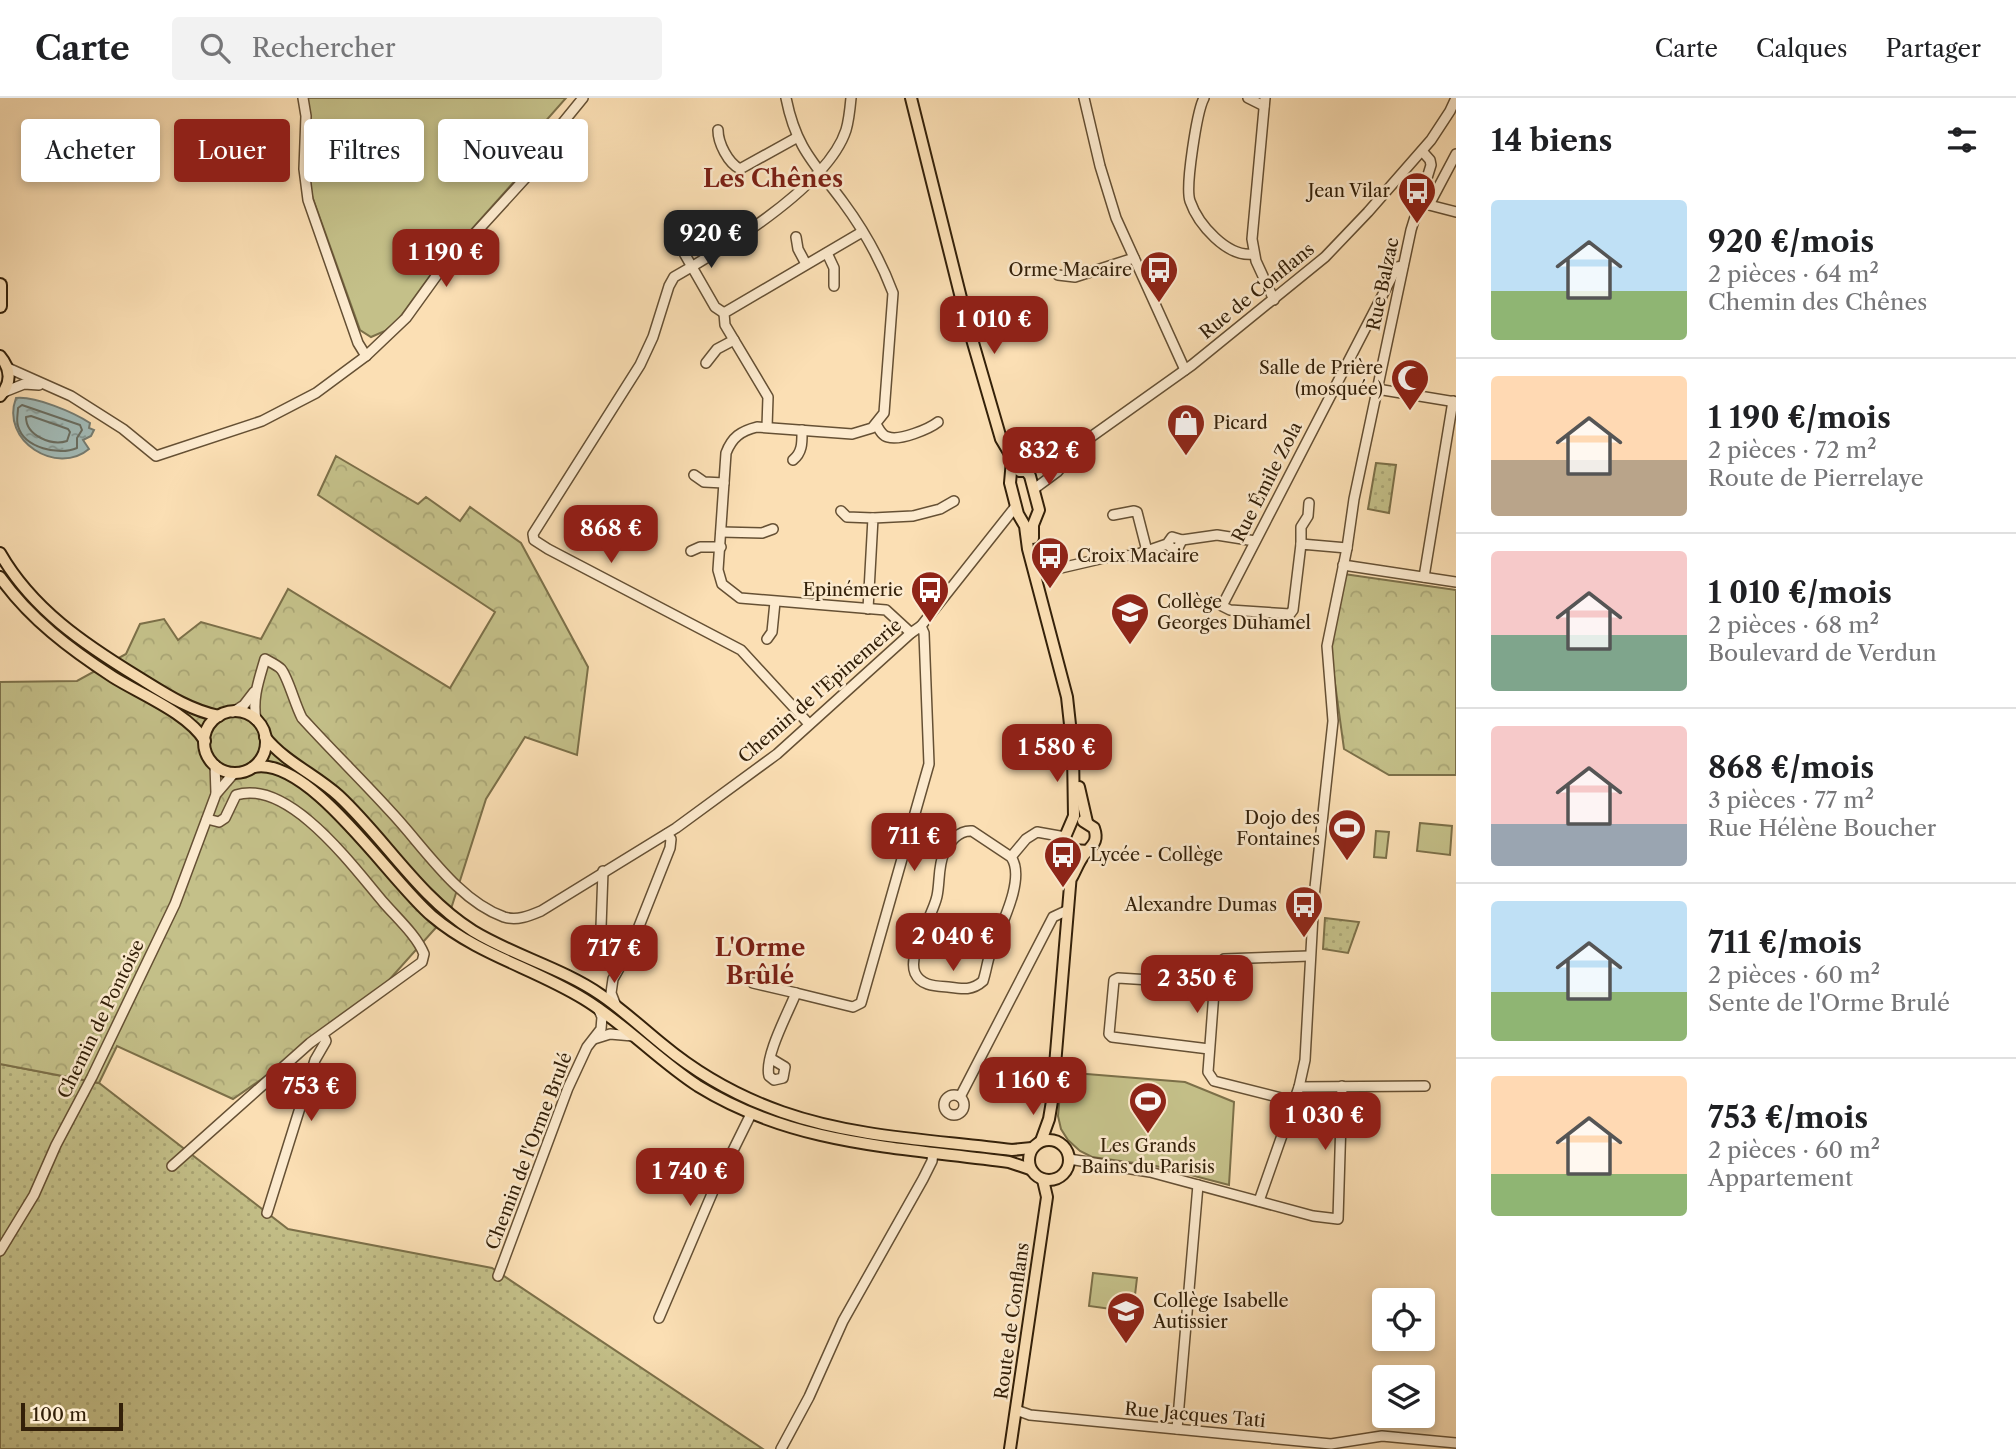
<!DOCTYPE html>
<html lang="fr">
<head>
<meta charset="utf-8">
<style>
	:root { --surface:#fff; --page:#f2f2f2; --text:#202124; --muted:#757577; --line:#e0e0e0; --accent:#8f2418 }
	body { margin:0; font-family:"Libre Caslon Text",serif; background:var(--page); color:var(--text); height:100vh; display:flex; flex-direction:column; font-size:26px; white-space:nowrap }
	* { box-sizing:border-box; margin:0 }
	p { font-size:23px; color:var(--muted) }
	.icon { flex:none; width:38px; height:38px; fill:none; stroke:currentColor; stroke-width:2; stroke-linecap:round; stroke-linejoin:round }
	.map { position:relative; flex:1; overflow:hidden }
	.drawer { display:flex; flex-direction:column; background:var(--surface); width:560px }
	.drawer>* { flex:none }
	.guide { position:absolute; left:21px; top:21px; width:665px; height:63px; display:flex; gap:14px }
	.fabs { position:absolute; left:1372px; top:1190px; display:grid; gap:14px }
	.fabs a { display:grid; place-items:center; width:63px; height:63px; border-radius:7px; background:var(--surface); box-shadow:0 4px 10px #0003; font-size:35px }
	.scale { position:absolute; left:21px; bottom:18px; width:102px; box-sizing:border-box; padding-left:7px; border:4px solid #332009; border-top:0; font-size:19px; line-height:24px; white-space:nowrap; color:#332009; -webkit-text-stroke:5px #fceace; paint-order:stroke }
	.price { position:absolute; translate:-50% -60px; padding:0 16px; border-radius:14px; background:var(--accent); color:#fff; font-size:23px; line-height:46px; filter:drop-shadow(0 2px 4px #0008) }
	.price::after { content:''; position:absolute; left:50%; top:42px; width:21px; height:16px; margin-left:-10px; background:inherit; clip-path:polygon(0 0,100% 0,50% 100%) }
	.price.on { background:#222; color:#fff }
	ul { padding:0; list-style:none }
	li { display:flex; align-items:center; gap:21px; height:175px; padding:0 35px }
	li+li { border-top:2px solid var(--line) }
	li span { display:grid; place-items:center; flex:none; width:196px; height:140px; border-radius:7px; color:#555 }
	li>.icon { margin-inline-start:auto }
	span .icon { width:84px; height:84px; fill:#fffc; stroke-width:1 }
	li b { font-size:30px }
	h2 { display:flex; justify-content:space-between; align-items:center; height:84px; padding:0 35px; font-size:30px }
	.pill { padding:0 24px; border-radius:7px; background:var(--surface); box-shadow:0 4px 10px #0003; font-size:24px; line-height:63px }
	.pill.on { background:var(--accent); color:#fff }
	header { display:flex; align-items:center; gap:42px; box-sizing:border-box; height:98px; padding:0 35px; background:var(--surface); border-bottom:2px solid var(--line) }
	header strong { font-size:33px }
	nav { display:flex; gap:38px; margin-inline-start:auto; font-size:24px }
	.search { width:490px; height:63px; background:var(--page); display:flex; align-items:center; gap:18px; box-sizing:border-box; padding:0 24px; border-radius:7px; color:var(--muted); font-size:26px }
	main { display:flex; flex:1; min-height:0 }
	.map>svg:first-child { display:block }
	.grass { fill:url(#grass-dots); stroke:#7c7049; stroke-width:2 }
	.forest { fill:url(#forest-crowns); stroke:#7c7049; stroke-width:2 }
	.garden { fill:#c4c089; stroke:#7c7049; stroke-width:2 }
	.water { fill:url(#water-ripples); stroke:#767c71; stroke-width:2 }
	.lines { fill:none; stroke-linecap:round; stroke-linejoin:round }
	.shore { stroke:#6a6d60; stroke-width:2 }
	.minor-casing { stroke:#655034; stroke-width:12 }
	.major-casing { stroke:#332009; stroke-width:14 }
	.highway-casing { stroke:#332009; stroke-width:16 }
	.minor { stroke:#fceace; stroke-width:9 }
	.major { stroke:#fbdfb4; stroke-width:10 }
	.highway { stroke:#fbdfb4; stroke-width:12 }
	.labels { text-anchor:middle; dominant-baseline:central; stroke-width:5; stroke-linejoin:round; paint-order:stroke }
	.poi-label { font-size:18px; fill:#332009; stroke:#fceace; text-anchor:end }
	.street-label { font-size:18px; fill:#332009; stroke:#fceace }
	.district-label { font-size:24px; font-weight:bold; fill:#7a1f14; stroke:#fceace }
</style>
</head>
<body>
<header>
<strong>Carte</strong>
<div class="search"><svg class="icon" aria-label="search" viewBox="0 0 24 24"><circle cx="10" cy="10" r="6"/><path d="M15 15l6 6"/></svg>Rechercher</div>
<nav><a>Carte</a><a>Calques</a><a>Partager</a></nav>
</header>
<main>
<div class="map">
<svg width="1456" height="1351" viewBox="0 0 1456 1351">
	<defs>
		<pattern id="grass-dots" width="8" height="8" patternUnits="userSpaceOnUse" patternTransform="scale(1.75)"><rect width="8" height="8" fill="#c4c089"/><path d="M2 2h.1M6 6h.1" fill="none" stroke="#a9a575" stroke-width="1.8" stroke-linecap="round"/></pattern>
		<pattern id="forest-crowns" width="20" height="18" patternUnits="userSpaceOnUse" patternTransform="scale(1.75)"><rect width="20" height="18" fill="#c4c089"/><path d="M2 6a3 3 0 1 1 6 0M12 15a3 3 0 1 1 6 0" fill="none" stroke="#a9a575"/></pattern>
		<pattern id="water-ripples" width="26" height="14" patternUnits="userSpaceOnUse" patternTransform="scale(1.75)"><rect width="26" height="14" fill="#a2bab6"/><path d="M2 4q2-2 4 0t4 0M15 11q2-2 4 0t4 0" fill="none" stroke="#859792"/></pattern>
	</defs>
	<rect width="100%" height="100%" fill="#fbdfb4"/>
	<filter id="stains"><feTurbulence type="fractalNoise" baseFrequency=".00286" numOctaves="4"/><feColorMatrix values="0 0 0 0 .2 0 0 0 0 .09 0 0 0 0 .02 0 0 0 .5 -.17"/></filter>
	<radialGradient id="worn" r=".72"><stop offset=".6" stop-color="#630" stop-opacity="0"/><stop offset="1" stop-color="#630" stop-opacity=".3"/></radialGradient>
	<g class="grass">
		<polygon points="1376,365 1396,367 1389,415 1368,411"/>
		<polygon points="1325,820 1359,824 1348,855 1323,851"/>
		<polygon points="0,966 99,985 288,1131 492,1170 763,1351 0,1351"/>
	</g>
	<g class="forest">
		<polygon points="336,358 418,406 426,399 460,423 470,409 521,445 588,569 577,657 525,639 486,701 450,814 363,911 233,1001 117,948 99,985 0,966 0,584 77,583 126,556 140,526 164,521 178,542 201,524 261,541 288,491 450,590 495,514 318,397"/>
		<polygon points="1344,476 1456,492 1456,677 1389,677 1344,651 1330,549"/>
	</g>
	<g class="garden">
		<polygon points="307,0 566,0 536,34 511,50 528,68 430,178 398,222 385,233 371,239 360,232 311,95 308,80"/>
		<polygon points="1420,725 1452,728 1450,757 1417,753"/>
		<polygon points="1376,733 1389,734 1386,760 1374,759"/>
		<polygon points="1062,974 1185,984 1234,1004 1229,1087 1156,1068 1092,1059 1080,1053 1068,1042 1061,1031 1058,1018"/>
		<polygon points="1093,1175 1137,1180 1133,1214 1089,1208"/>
	</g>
	<path class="water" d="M 16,300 C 35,298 73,314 90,325 L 89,330 L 94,332 L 91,338 L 83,342 L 89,351 C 57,378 0,343 16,300 Z"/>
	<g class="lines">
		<g class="shore">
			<path d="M 22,307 L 80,327 L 82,332 L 77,340 L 77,350 C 59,358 24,350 18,328 C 16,322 18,316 18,310 Z"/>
			<path d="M 31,318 L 68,331 L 70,334 L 67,343 C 52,348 26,338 26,319 Z"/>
		</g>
		<defs>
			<g id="minor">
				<polyline points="303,0 306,18 304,71 308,102 358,245 366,258"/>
				<path d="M 786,0 C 796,50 814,65 843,104 C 863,131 881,163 893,195 L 884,315 L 872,330 L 852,336 L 757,329 C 741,333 732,339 726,355 L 718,472 L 722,486 L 740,500 L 886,512 L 911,535"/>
				<polyline points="1084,0 1100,68 1116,120 1185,272"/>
				<path d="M 1204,0 C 1197,13 1185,89 1190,103 C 1198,126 1227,160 1254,156"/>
				<polyline points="1248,0 1264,8"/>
				<polyline points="1265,0 1252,141 1256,163 1274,202"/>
				<path d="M 718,32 C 718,45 728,65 740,71 L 796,40"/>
				<polyline points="1418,107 1429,107 1456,56"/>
				<polyline points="1429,107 1456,114"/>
				<polyline points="796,139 798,151 806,166"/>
				<polyline points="680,148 715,209 724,215"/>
				<polyline points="827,155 834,170 834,188"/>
				<polyline points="1058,177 1075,179 1134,160"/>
				<polyline points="706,265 717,251 734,242"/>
				<polyline points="8,270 71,298 123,331 156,358 262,323 316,295 366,258 406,220 437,177 531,74 543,49 583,0"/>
				<polyline points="1377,291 1456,304"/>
				<polyline points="4,294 24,286 39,287"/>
				<path d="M 876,326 C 879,331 882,338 888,339 C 900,343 929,331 938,324"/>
				<polyline points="767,329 768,299 725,227 724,215 862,134"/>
				<path d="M 793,362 C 803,354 802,343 802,332"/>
				<polyline points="694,377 704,384 724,385"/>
				<polyline points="1034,391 1057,374 1081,346 1192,267 1325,159 1368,114 1431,42 1450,13 1456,0"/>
				<polyline points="841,413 847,419 873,420"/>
				<polyline points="1113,417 1134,413 1137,414 1147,453"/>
				<polyline points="721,434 762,435 773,431"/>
				<polyline points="1182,442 1217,437 1255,443"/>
				<polyline points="1301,446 1301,429 1308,418 1309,405"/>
				<polyline points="1347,450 1301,446 1293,512 1290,516 1230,512 1222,508 1397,169 1403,168"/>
				<polyline points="691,453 700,449 721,449"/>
				<polyline points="1343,467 1456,484"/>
				<polyline points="1035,476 1104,460 1135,457 1167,446 1172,439 1182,442 1178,450 1173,451 1167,446"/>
				<polyline points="1424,479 1453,303"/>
				<polyline points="868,511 873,420 913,418 940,411 954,403"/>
				<polyline points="767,541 772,534 775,504"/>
				<polyline points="233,614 244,607 254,594"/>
				<path d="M 256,622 C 252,600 259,582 265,561 C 270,564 277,567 281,571 C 288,579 295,607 302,620 C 331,652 362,682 391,714 C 424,749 457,802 504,819 C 517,823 529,818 541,813 L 676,730 L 777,656 L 911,535 L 921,528 L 1016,408"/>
				<path d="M 809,626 L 741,552 L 548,451 L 534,442 L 533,436 L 640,267 L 653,239 L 669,188 L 674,179 C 723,151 828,88 846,32 C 849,22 850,11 851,0"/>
				<polyline points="215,667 216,695"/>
				<path d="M 1011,759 L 972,733 C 958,732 950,744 944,755 C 938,768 940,784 937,798 C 933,818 907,856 915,875 C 921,888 935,888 948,889 C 962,891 972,893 983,883 C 986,874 987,865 990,856 C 998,833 1027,781 1011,759 L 1026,741 L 1037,734 L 1065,739"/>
				<polyline points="603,773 601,829 609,842 630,851"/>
				<polyline points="753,885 796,895"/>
				<polyline points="616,908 611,895 613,881 630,851 670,750 671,741 667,736"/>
				<polyline points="594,941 610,936 633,938"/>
				<polyline points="1209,951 1112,939 1109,936 1114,882 1118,880 1215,886"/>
				<path d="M 770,960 L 785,969 L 783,980 L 774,982 L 769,978 C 764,959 788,915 796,895 L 853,909 L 861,905 L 929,666 L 924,535 L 921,528"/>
				<polyline points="1299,989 1425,988"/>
				<circle cx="954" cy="1007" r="10"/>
				<polyline points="960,999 1053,819 1068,812"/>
				<polyline points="1293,1003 1214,983 1208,974 1216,867 1224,861 1309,858"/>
				<polyline points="1069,1061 1150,1074 1313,1118 1338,1121 1342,988"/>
				<path d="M 172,1068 L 310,945 L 422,864 L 424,856 C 417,838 397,820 384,805 C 354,770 289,680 236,697 L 225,720 L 219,724 L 207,721"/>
				<polyline points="1259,1103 1299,989 1305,962 1314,799 1333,623 1327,548 1347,450 1354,401 1411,132 1431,67 1430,62 1422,53"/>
				<polyline points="267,1115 315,962 326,943 323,937"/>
				<polyline points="0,1153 34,1097 56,1047 92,979 175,806 216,696 234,675"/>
				<polyline points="498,1178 568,990 587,949 601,931 602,919 598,910"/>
				<polyline points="659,1220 714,1091 751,1016"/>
				<polyline points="1016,1312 1030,1317 1331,1346 1382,1338 1456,1345"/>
				<polyline points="1177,1331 1198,1087"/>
				<polyline points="781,1351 809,1299 843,1223 923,1081 932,1063 933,1055"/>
			</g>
			<g id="major">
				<polyline points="911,0 967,224 1001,341 1020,373"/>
				<path d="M 0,258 C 11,271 12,285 0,298"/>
				<polyline points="1012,362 1010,385 1018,416 1025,428 1028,451 1067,599 1073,654 1074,718 1065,739 1066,744 1073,752 1088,753"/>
				<polyline points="1020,373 1026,373 1030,378 1039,412 1033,427 1033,440"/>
				<path d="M 0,455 C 32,511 84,546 138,579 C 164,595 189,612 219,618"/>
				<path d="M 0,479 C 30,521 70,551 113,579 C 140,596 188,615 205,643"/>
				<circle cx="235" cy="644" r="31"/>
				<path d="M 265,639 C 285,664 316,677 339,698 C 386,742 418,798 473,833 C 514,858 562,870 601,897 C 623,912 642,930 663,947 C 698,976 739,999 782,1014 C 856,1040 935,1042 1012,1052 L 1032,1050"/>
				<path d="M 254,669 C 310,658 391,784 432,818 C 478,857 534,870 584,901 C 625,926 658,962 698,988 C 795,1048 900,1049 1009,1064 L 1030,1071"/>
				<polyline points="1079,689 1087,724"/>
				<path d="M 1072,779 C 1076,772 1079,763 1084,757 C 1092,747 1099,744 1094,730 L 1083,723"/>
				<circle cx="1049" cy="1062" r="20"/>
				<polyline points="1041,1043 1049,1021 1052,1003 1073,752"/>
				<polyline points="1010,1351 1047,1099 1043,1082"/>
			</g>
			<polyline id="highway" points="0,187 0,208"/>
		</defs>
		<use href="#minor" class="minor-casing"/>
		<use href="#major" class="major-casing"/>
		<use href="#highway" class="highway-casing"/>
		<use href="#minor" class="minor"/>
		<use href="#major" class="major"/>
		<use href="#highway" class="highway"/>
	</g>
	<defs>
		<symbol id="bus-pin" viewBox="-11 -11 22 30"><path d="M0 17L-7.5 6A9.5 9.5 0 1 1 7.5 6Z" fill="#8f2418" stroke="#fceace"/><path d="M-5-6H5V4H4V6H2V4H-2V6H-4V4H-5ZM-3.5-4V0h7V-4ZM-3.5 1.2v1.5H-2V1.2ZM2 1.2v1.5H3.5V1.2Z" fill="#fff"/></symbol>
		<symbol id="mosque-pin" viewBox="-11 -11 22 30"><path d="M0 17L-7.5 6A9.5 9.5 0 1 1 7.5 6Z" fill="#8f2418" stroke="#fceace"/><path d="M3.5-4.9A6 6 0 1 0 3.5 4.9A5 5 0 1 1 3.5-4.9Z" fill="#fff"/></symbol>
		<symbol id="shop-pin" viewBox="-11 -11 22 30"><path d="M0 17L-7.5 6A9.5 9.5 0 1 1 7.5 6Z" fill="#8f2418" stroke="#fceace"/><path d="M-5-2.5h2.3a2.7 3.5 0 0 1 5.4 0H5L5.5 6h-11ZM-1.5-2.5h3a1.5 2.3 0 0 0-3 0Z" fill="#fff"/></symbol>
		<symbol id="school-pin" viewBox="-11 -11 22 30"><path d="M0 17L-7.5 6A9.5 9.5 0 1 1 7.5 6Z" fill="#8f2418" stroke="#fceace"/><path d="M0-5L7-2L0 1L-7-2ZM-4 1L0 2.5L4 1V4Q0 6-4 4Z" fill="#fff"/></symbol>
		<symbol id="stadium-pin" viewBox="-11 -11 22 30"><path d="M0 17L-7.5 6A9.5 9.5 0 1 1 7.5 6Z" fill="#8f2418" stroke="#fceace"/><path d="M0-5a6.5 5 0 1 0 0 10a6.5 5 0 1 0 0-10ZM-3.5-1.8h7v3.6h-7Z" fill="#fff"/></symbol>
	</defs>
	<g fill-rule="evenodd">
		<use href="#bus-pin" x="1395" y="71" width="44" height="60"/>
		<use href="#bus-pin" x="1137" y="150" width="44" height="60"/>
		<use href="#mosque-pin" x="1388" y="258" width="44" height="60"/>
		<use href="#shop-pin" x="1164" y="303" width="44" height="60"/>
		<use href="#bus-pin" x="1028" y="436" width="44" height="60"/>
		<use href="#bus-pin" x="908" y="470" width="44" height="60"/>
		<use href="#school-pin" x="1108" y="492" width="44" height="60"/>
		<use href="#stadium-pin" x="1325" y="708" width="44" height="60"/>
		<use href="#bus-pin" x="1041" y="735" width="44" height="60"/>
		<use href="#bus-pin" x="1282" y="785" width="44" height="60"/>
		<use href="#stadium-pin" x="1126" y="981" width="44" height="60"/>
		<use href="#school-pin" x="1104" y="1191" width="44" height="60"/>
	</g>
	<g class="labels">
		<g class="poi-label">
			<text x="1390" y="93">Jean Vilar</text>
			<text x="1132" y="172">Orme Macaire</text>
			<text x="1383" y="270">Salle de Prière<tspan x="1383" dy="21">(mosquée)</tspan></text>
			<text x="1213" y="325" text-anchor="start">Picard</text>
			<text x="1077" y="458" text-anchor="start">Croix Macaire</text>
			<text x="903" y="492">Epinémerie</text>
			<text x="1157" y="504" text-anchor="start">Collège<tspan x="1157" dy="21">Georges Duhamel</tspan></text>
			<text x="1320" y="720">Dojo des<tspan x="1320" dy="21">Fontaines</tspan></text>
			<text x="1090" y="757" text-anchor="start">Lycée - Collège</text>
			<text x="1277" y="807">Alexandre Dumas</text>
			<text x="1148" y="1048" text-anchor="middle">Les Grands<tspan x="1148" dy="21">Bains du Parisis</tspan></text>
			<text x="1153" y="1203" text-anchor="start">Collège Isabelle<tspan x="1153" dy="21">Autissier</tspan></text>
		</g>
		<g class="street-label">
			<text transform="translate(1383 186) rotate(-78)">Rue Balzac</text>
			<text transform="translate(1257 193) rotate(-39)">Rue de Conflans</text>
			<text transform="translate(1267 384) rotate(-63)">Rue Émile Zola</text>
			<text transform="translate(820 593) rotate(-41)">Chemin de l'Epinemerie</text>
			<text transform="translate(101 921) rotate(-64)">Chemin de Pontoise</text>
			<text transform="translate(529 1053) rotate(-69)">Chemin de l'Orme Brulé</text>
			<text transform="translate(1012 1223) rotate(-82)">Route de Conflans</text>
			<text transform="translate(1195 1317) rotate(5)">Rue Jacques Tati</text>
		</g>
		<g class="district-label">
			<text x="773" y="80">Les Chênes</text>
			<text x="760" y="849">L'Orme<tspan x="760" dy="28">Brûlé</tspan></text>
		</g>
	</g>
	<rect width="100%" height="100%" filter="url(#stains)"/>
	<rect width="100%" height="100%" fill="url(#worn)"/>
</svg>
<div class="fabs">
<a><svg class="icon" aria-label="locate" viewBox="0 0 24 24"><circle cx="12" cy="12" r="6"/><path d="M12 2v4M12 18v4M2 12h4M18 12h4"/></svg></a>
<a><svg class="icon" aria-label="layers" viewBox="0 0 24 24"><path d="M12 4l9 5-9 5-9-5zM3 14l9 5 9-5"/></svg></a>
</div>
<div class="scale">100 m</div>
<b class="price on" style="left:711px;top:172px">920 €</b>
<b class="price" style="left:446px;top:191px">1 190 €</b>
<b class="price" style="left:994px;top:258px">1 010 €</b>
<b class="price" style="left:1049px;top:389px">832 €</b>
<b class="price" style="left:611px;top:467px">868 €</b>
<b class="price" style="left:1057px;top:686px">1 580 €</b>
<b class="price" style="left:914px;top:775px">711 €</b>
<b class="price" style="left:953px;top:875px">2 040 €</b>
<b class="price" style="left:614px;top:887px">717 €</b>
<b class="price" style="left:1197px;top:917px">2 350 €</b>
<b class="price" style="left:1033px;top:1019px">1 160 €</b>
<b class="price" style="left:311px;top:1025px">753 €</b>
<b class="price" style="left:1325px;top:1054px">1 030 €</b>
<b class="price" style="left:690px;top:1110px">1 740 €</b>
<div class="guide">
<a class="pill">Acheter</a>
<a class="pill on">Louer</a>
<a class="pill">Filtres</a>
<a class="pill">Nouveau</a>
</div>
</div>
<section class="drawer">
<h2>14 biens<svg class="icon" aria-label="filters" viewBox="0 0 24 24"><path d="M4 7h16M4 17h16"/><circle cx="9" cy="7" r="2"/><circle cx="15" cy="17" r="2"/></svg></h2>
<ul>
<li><span style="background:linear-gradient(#bfe0f5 65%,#8fb573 0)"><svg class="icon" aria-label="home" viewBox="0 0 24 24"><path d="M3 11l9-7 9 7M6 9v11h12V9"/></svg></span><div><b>920 €/mois</b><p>2 pièces · 64 m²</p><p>Chemin des Chênes</p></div></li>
<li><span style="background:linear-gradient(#ffd9b3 60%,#b9a48a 0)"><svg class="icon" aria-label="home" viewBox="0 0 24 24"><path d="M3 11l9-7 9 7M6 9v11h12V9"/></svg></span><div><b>1 190 €/mois</b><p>2 pièces · 72 m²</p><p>Route de Pierrelaye</p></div></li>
<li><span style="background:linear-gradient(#f6c9c9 60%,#7fa58c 0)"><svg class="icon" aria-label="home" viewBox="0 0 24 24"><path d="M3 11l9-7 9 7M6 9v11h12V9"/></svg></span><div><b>1 010 €/mois</b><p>2 pièces · 68 m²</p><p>Boulevard de Verdun</p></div></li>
<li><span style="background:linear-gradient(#f6c9c9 70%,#9aa5b1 0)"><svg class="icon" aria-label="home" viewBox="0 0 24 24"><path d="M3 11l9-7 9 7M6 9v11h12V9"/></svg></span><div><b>868 €/mois</b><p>3 pièces · 77 m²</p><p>Rue Hélène Boucher</p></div></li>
<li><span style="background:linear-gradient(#bfe0f5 65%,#8fb573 0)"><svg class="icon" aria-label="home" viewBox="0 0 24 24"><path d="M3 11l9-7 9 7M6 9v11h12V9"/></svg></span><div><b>711 €/mois</b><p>2 pièces · 60 m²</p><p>Sente de l'Orme Brulé</p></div></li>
<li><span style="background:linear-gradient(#ffd9b3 70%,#8fb573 0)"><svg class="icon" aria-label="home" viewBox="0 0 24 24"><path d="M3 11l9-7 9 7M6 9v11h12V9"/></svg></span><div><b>753 €/mois</b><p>2 pièces · 60 m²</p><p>Appartement</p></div></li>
</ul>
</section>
</main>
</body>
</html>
